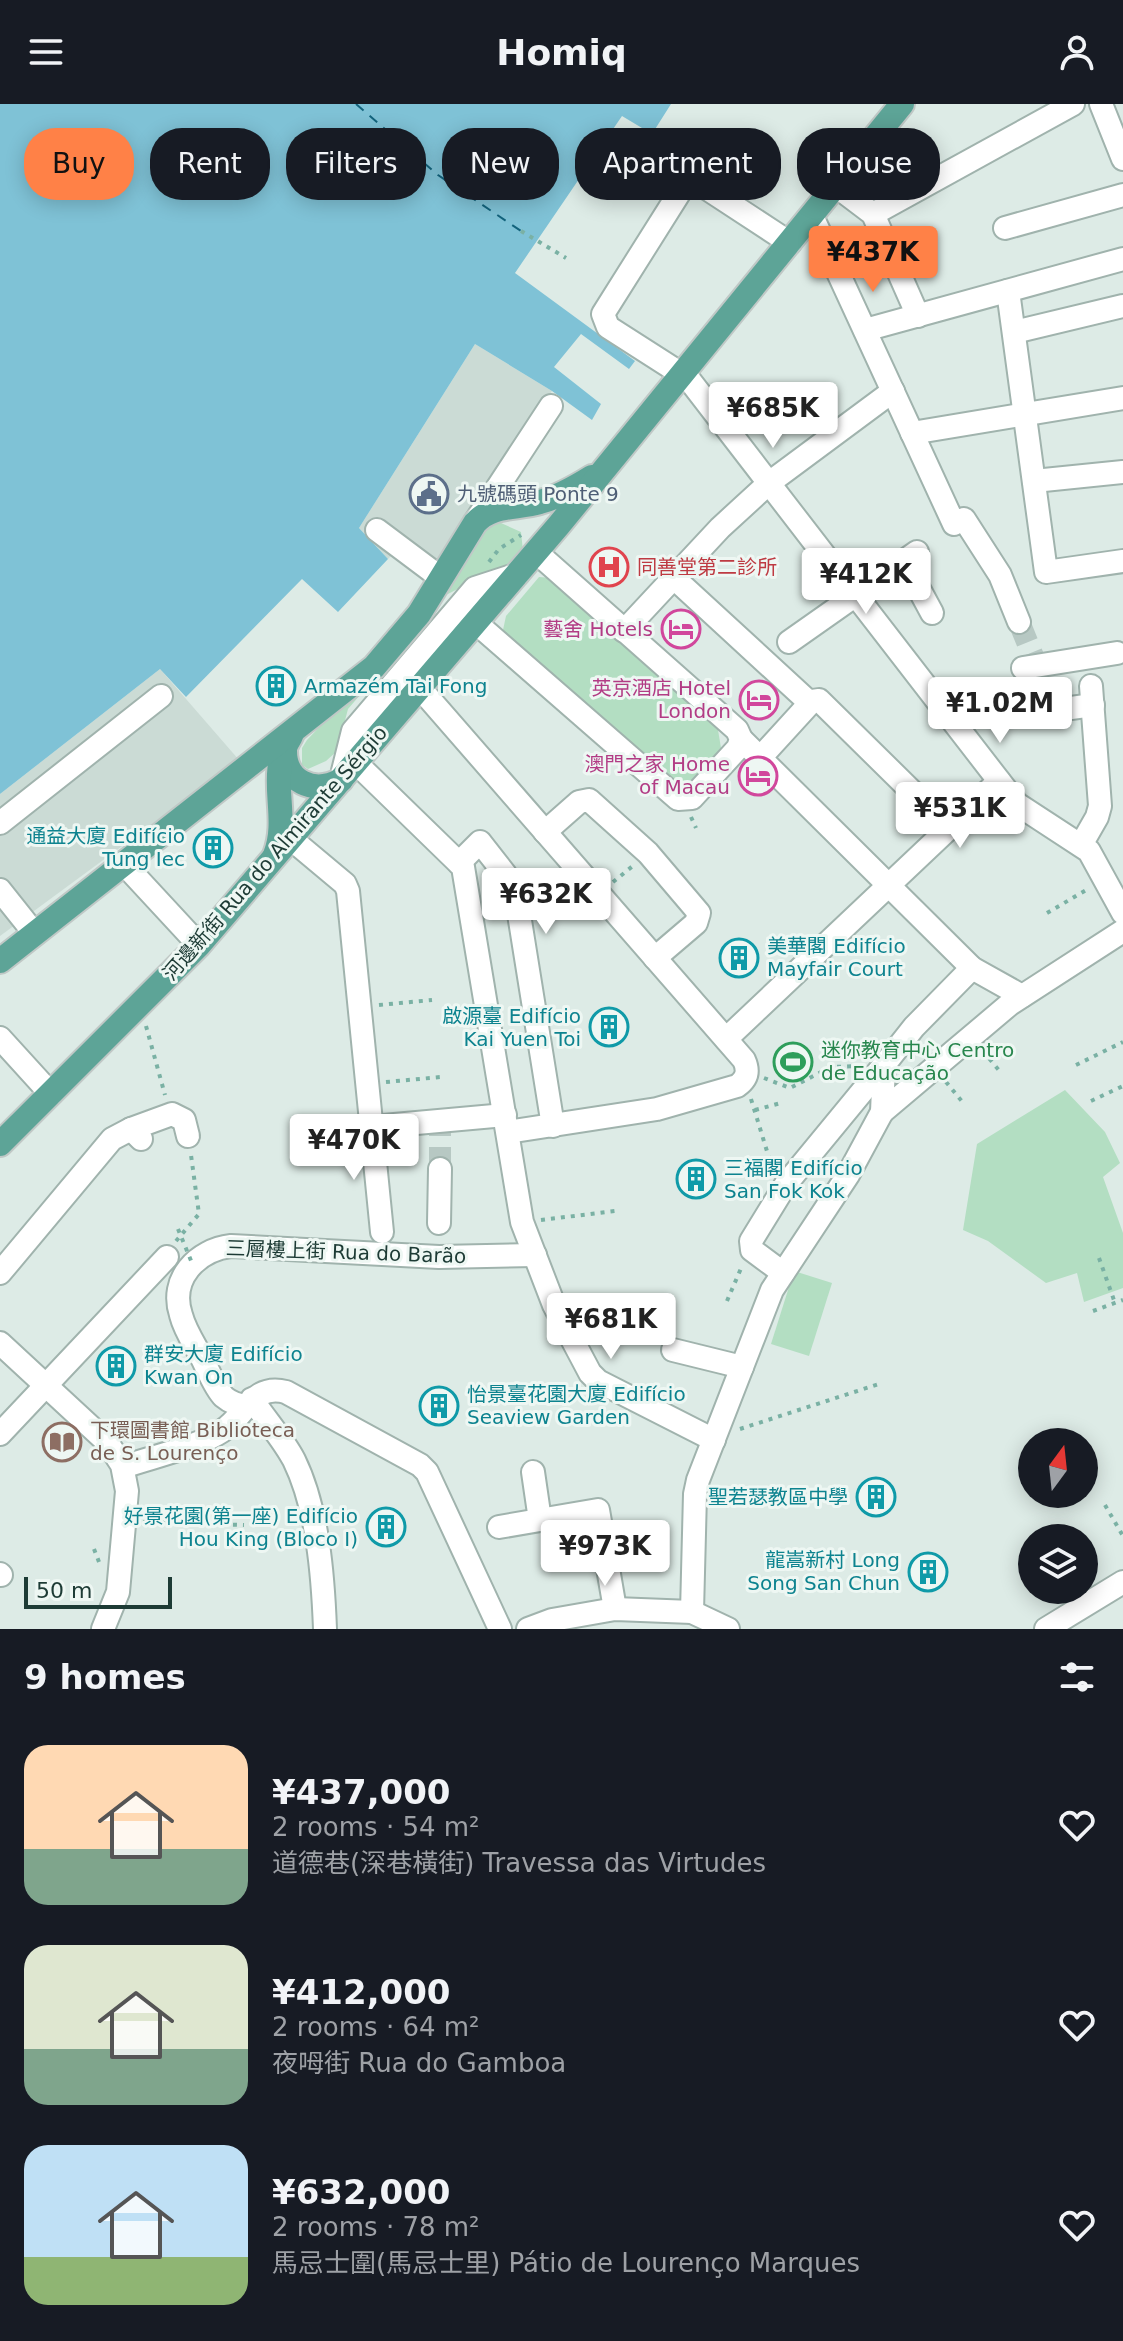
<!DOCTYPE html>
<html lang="en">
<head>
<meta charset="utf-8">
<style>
	:root { --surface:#171b24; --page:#20242c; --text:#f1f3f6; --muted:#9ea1a6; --accent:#ff8147 }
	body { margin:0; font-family:"DejaVu Sans","Noto Sans SC",sans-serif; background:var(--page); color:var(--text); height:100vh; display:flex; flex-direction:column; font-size:30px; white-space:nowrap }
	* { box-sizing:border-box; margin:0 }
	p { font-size:26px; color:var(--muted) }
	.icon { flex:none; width:44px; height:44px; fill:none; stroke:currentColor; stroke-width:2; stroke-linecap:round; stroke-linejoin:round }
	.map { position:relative; height:1525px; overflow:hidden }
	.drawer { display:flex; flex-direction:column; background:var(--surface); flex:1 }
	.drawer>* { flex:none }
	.top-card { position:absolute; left:24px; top:24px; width:1076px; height:72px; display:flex; gap:16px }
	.needle { width:52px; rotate:15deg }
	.buttons { position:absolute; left:1018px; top:1324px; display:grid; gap:16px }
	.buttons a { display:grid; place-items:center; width:80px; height:80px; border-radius:50%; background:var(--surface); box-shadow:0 4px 20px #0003; font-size:40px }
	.scale { position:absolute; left:24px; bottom:20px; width:148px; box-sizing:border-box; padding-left:8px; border:4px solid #1d3b35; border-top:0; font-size:22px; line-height:28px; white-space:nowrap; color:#1d3b35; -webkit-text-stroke:6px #eef7f3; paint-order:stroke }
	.price { position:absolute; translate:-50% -68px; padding:0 18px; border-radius:8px; background:#fff; color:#222; font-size:26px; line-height:52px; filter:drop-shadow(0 2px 4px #0008) }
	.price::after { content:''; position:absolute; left:50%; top:48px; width:24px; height:18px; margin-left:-12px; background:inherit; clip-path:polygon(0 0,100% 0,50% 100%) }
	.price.active { background:var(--accent); color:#111 }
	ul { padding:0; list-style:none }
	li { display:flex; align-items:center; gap:24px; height:200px; padding:0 24px }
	li span { display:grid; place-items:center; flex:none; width:224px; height:160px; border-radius:24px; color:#555 }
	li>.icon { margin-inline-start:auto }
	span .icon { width:96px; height:96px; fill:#fffc; stroke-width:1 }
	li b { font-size:34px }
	h2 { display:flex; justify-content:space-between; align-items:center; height:96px; padding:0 24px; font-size:34px }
	.tag { padding:0 28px; border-radius:32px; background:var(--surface); box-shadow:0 4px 20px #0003; font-size:28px; line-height:72px }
	.tag.active { background:var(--accent); color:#111 }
	header { display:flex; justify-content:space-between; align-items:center; height:104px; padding:0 24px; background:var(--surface); font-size:36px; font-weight:800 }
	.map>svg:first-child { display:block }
	.built { fill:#cbdbd5 }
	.green { fill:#b3dec2 }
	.water { fill:#7fc2d6 }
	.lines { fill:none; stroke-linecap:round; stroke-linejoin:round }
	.ferry { stroke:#13637c; stroke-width:2; stroke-dasharray:10 8; stroke-linecap:butt }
	.minor-tunnel { stroke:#b7c8c3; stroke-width:22; stroke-dasharray:22 11; stroke-linecap:butt }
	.minor-casing { stroke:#a0b3ad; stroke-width:26 }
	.major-casing { stroke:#c0c8c6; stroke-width:28 }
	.path { stroke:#7ab1a4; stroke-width:4; stroke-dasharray:4 6; stroke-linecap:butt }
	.minor { stroke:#fff; stroke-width:22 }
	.major { stroke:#5da497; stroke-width:24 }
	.path-bridge { stroke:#7ab1a4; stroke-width:4; stroke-dasharray:4 6; stroke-linecap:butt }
	.labels { text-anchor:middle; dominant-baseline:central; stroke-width:6; stroke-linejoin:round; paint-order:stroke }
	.service-label { font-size:20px; fill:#4e5e75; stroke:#eef7f3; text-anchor:start }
	.health-label { font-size:20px; fill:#be3a42; stroke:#eef7f3; text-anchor:start }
	.hotel-label { font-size:20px; fill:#b23c85; stroke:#eef7f3; text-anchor:end }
	.culture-label { font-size:20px; fill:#0d838f; stroke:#eef7f3; text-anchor:start }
	.street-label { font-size:20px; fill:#1d3b35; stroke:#eef7f3 }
	.leisure-label { font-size:20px; fill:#27864d; stroke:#eef7f3; text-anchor:start }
	.education-label { font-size:20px; fill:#785e54; stroke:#eef7f3; text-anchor:start }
</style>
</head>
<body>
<header><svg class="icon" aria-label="menu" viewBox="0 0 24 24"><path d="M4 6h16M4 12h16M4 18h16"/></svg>Homiq<svg class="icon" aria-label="person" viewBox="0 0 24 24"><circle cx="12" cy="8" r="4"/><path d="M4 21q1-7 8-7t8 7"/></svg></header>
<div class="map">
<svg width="1123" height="1525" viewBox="0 0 1123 1525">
	<rect width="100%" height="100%" fill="#ddebe6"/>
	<g class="built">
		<polygon points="475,240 552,287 430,481 394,449 388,455 359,424"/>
		<polygon points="160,565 239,656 0,832 0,690"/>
	</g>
	<g class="green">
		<polygon points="501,419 521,428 523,447 505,466 473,477 446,491 348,605 337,647 326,657 308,665 302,661 302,644 307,636 425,512 470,435 490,420"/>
		<polygon points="539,473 552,474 718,626 721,644 689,681 674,677 503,526 506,512"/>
		<polygon points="1065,986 1105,1028 1120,1059 1103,1073 1123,1129 1123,1184 1084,1198 1077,1169 1046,1179 988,1137 963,1126 977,1040"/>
		<polygon points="794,1167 832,1179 809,1252 771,1240"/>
	</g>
	<polygon class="water" points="0,0 671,0 652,30 622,12 515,169 635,257 629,265 581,230 554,263 601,300 592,316 552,287 475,240 359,424 388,455 338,508 302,475 186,593 160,565 0,690"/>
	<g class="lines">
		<polyline class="ferry" points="356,0 438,71 521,127"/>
		<g class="minor-tunnel">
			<polyline points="825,452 850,484"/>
			<polyline points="1019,518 1037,562"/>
			<polyline points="440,1065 440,1017"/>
		</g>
		<defs>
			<g id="minor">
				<polyline points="1101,0 1123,55"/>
				<polyline points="836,82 873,110 918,212"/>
				<polyline points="873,110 1073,0"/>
				<polyline points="812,112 954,420 964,415 1000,471 1019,518"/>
				<polyline points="1005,124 1123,91"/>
				<polyline points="1008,187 1046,468 1123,457"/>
				<polyline points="865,226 1123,155"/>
				<polyline points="1014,228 1123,202"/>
				<polyline points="684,269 825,452"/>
				<polyline points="683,271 608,223 603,210 683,83 691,79 700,80 790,139"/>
				<polyline points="912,329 1123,294"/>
				<polyline points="1034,377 1123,368"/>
				<polyline points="475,418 551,302"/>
				<polyline points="377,426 441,474"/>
				<polyline points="904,457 932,509"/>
				<polyline points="674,474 810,599"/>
				<polyline points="850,484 1017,700 1089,747 1123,809"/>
				<polyline points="475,518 678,695 692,694 738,644 741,635 737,626 536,448"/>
				<polyline points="624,527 720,424 769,379 893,287"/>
				<polyline points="789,538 917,448"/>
				<polyline points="1023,564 1117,549"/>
				<path d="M 419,583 L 744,956 C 749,967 747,975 737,982 L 657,1005 L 508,1028"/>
				<polyline points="1049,607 1093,601"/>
				<polyline points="741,635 972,864 1022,892"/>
				<polyline points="760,654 812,597 819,596 949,724"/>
				<polyline points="355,658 463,763 522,1118 554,1201 590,1269 598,1277 714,1336"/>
				<polyline points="342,671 353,627 475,484 518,470"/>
				<polyline points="0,719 161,592"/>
				<polyline points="545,728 579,698 589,696 648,749 699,809 696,819 655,854"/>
				<polyline points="290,734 345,780 348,787 382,1128"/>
				<polyline points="1081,741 1097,713 1100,702 1091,582"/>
				<polyline points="459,759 480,738 505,770 518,804 553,1022"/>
				<polyline points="124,760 199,841"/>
				<polyline points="0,786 35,830"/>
				<polyline points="0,934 51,990"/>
				<polyline points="726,935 999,677"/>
				<polyline points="882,1008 1010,900 1123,827"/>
				<polyline points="372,1023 505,1011"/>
				<polyline points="131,1025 172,1010 184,1016 188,1032"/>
				<polyline points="439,1119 440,1065"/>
				<polyline points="0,1169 112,1035 131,1025 141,1035"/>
				<polyline points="783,1169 752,1146 751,1137 786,1080 884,961"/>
				<polyline points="0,1239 107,1338 122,1361 127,1387 118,1488 103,1525"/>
				<polyline points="673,1246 742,1263"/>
				<path d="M 252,1295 C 265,1315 283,1335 294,1356 C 318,1405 323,1472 325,1525"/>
				<path d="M 247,1302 C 238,1301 231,1299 224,1293 C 215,1284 209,1268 203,1256 C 195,1241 185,1227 181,1211 C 169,1175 197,1146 231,1142 L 439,1153 L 535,1151"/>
				<polyline points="0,1330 167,1153"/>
				<path d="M 123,1363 C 151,1353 198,1343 222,1327 C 246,1312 252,1279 286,1288 L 420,1361 L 427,1368 L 500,1525"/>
				<polyline points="533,1368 540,1416"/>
				<polyline points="499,1423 598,1406 615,1505"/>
				<polyline points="0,1470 1,1471"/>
				<polyline points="692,1508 695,1390 698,1376 772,1186 848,1071 882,1008 884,961 914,923 972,864"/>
				<polyline points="528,1525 552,1516 615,1505 692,1508 728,1525"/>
				<polyline points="1046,1525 1123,1478"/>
			</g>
			<g id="major">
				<path d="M 285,645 C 284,678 314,691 341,676"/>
				<path d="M 275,751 C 291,710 265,673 291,632"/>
				<path d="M 0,857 L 374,563 L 419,510 L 475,419 C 492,400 516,405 540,398 C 559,393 576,383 592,373"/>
				<polyline points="0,1040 199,841 559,421 902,0"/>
			</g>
		</defs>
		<use href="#minor" class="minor-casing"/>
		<use href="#major" class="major-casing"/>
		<g class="path">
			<polyline points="630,26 685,62"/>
			<polyline points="600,45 658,82"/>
			<polyline points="521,127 566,154"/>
			<polyline points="489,458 499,445 521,431"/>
			<polyline points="691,713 696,724"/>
			<polyline points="613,778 634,761"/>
			<polyline points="1047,809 1088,785"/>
			<polyline points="379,901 432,896"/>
			<polyline points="146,922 165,991"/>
			<polyline points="983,947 1002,970"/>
			<polyline points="1076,961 1123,938"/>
			<polyline points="764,974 790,984 831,963 860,962"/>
			<polyline points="386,978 441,973"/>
			<polyline points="946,978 965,1001"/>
			<polyline points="751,995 770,1057"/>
			<polyline points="1091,997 1123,982"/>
			<polyline points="755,1006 781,999"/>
			<polyline points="541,1116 615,1107"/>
			<polyline points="176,1137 199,1110 191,1051"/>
			<polyline points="1099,1154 1115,1199"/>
			<polyline points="727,1197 742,1162"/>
			<polyline points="1093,1207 1123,1196"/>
			<polyline points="740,1325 882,1279"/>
			<polyline points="1105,1401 1123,1432"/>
			<polyline points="143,1418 244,1421"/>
			<polyline points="94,1445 99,1458"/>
			<polyline points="1051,1486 1056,1498"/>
		</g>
		<use href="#minor" class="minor"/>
		<use href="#major" class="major"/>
		<polyline class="path-bridge" points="178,1125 192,1159"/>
	</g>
	<defs>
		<symbol id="civic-ring" viewBox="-11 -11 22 22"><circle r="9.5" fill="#eef7f3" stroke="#5c6f8a" stroke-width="1.5"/><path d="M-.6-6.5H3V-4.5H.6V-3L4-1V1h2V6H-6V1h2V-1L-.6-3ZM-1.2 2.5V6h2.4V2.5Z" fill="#5c6f8a"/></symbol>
		<symbol id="hospital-ring" viewBox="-11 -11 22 22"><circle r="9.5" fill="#eef7f3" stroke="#e0444e" stroke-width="1.5"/><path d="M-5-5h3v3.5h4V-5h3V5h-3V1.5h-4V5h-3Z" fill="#e0444e"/></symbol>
		<symbol id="hotel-ring" viewBox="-11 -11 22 22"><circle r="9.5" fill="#eef7f3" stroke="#d1479c" stroke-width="1.5"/><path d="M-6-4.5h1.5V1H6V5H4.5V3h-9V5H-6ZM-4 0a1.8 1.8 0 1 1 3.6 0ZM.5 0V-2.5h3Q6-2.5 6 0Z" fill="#d1479c"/></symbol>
		<symbol id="building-ring" viewBox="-11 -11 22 22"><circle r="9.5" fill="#eef7f3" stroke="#0f9aa8" stroke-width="1.5"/><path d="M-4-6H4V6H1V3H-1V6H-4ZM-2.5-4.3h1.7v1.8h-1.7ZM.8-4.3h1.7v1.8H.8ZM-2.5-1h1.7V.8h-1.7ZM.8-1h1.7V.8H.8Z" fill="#0f9aa8"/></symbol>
		<symbol id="stadium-ring" viewBox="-11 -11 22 22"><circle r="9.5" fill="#eef7f3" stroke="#2e9e5b" stroke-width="1.5"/><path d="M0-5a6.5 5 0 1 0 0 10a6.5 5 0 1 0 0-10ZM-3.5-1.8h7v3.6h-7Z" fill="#2e9e5b"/></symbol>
		<symbol id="library-ring" viewBox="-11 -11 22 22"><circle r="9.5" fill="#eef7f3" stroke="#8d6e63" stroke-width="1.5"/><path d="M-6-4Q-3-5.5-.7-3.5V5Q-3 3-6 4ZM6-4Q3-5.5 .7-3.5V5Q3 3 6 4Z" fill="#8d6e63"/></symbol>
	</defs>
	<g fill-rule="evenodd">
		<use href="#civic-ring" x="407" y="368" width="44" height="44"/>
		<use href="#hospital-ring" x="587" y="441" width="44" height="44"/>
		<use href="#hotel-ring" x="659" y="503" width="44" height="44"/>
		<use href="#building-ring" x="254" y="560" width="44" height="44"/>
		<use href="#hotel-ring" x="737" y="574" width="44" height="44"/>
		<use href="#hotel-ring" x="736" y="650" width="44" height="44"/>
		<use href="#building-ring" x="191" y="722" width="44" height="44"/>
		<use href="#building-ring" x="717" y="832" width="44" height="44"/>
		<use href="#building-ring" x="587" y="901" width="44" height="44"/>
		<use href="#stadium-ring" x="771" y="936" width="44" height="44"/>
		<use href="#building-ring" x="674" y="1053" width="44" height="44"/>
		<use href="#building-ring" x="94" y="1240" width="44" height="44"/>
		<use href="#building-ring" x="417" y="1280" width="44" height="44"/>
		<use href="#library-ring" x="40" y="1316" width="44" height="44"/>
		<use href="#building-ring" x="854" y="1371" width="44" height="44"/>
		<use href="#building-ring" x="364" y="1401" width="44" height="44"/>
		<use href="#building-ring" x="906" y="1446" width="44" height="44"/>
	</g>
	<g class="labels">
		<g class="service-label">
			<text x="457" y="390">九號碼頭 Ponte 9</text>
		</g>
		<g class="health-label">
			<text x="637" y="463">同善堂第二診所</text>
		</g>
		<g class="hotel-label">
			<text x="653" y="525">藝舍 Hotels</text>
			<text x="731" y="584">英京酒店 Hotel<tspan x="731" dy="23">London</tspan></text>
			<text x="730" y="660">澳門之家 Home<tspan x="730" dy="23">of Macau</tspan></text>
		</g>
		<g class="culture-label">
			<text x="304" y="582">Armazém Tai Fong</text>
			<text x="185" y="732" text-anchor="end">通益大廈 Edifício<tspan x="185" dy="23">Tung Iec</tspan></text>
			<text x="767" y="842">美華閣 Edifício<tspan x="767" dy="23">Mayfair Court</tspan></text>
			<text x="581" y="912" text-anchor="end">啟源臺 Edifício<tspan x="581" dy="23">Kai Yuen Toi</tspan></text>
			<text x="724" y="1064">三福閣 Edifício<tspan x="724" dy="23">San Fok Kok</tspan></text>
			<text x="144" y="1250">群安大廈 Edifício<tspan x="144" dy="23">Kwan On</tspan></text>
			<text x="467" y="1290">怡景臺花園大廈 Edifício<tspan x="467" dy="23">Seaview Garden</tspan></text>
			<text x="848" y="1393" text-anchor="end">聖若瑟教區中學</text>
			<text x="358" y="1412" text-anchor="end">好景花園(第一座) Edifício<tspan x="358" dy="23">Hou King (Bloco I)</tspan></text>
			<text x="900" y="1456" text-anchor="end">龍嵩新村 Long<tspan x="900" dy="23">Song San Chun</tspan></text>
		</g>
		<g class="street-label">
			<text transform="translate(275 749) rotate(-49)">河邊新街 Rua do Almirante Sérgio</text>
			<text transform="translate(346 1148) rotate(2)">三層樓上街 Rua do Barão</text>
		</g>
		<g class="leisure-label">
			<text x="821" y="946">迷你教育中心 Centro<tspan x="821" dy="23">de Educação</tspan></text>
		</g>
		<g class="education-label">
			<text x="90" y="1326">下環圖書館 Biblioteca<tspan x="90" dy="23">de S. Lourenço</tspan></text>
		</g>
	</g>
</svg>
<div class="buttons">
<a><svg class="needle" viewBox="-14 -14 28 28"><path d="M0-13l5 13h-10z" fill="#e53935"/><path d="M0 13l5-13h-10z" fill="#9ea1a6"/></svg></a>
<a><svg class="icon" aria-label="layers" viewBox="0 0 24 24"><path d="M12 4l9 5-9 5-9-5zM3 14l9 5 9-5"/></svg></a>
</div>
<div class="scale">50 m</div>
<b class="price active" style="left:873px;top:190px">¥437K</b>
<b class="price" style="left:773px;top:346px">¥685K</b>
<b class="price" style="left:866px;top:512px">¥412K</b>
<b class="price" style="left:1000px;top:641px">¥1.02M</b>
<b class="price" style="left:960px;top:746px">¥531K</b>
<b class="price" style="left:546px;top:832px">¥632K</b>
<b class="price" style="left:354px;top:1078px">¥470K</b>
<b class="price" style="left:611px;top:1257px">¥681K</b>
<b class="price" style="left:605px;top:1484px">¥973K</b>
<div class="top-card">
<a class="tag active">Buy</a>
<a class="tag">Rent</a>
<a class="tag">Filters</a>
<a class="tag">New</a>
<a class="tag">Apartment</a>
<a class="tag">House</a>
</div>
</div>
<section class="drawer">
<h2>9 homes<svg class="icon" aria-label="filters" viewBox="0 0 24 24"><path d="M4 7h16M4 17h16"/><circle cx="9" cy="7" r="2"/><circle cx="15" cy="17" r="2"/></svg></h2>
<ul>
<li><span style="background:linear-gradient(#ffd9b3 65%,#7fa58c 0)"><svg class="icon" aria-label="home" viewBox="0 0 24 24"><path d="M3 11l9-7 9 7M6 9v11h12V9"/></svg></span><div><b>¥437,000</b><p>2 rooms · 54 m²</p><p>道德巷(深巷橫街) Travessa das Virtudes</p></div><svg class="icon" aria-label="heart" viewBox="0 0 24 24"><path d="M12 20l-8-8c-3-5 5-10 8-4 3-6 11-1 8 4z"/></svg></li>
<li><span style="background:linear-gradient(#dfe7d0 65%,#7fa58c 0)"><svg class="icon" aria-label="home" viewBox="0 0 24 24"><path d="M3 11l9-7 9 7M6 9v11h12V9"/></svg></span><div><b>¥412,000</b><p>2 rooms · 64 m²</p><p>夜呣街 Rua do Gamboa</p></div><svg class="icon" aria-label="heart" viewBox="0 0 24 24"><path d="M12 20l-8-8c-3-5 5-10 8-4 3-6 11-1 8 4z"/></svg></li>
<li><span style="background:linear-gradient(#bfe0f5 70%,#8fb573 0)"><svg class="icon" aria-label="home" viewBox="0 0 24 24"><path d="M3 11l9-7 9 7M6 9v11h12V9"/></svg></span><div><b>¥632,000</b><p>2 rooms · 78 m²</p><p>馬忌士圍(馬忌士里) Pátio de Lourenço Marques</p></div><svg class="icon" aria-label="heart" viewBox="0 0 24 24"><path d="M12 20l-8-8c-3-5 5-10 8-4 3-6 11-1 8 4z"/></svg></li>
</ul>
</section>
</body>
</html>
